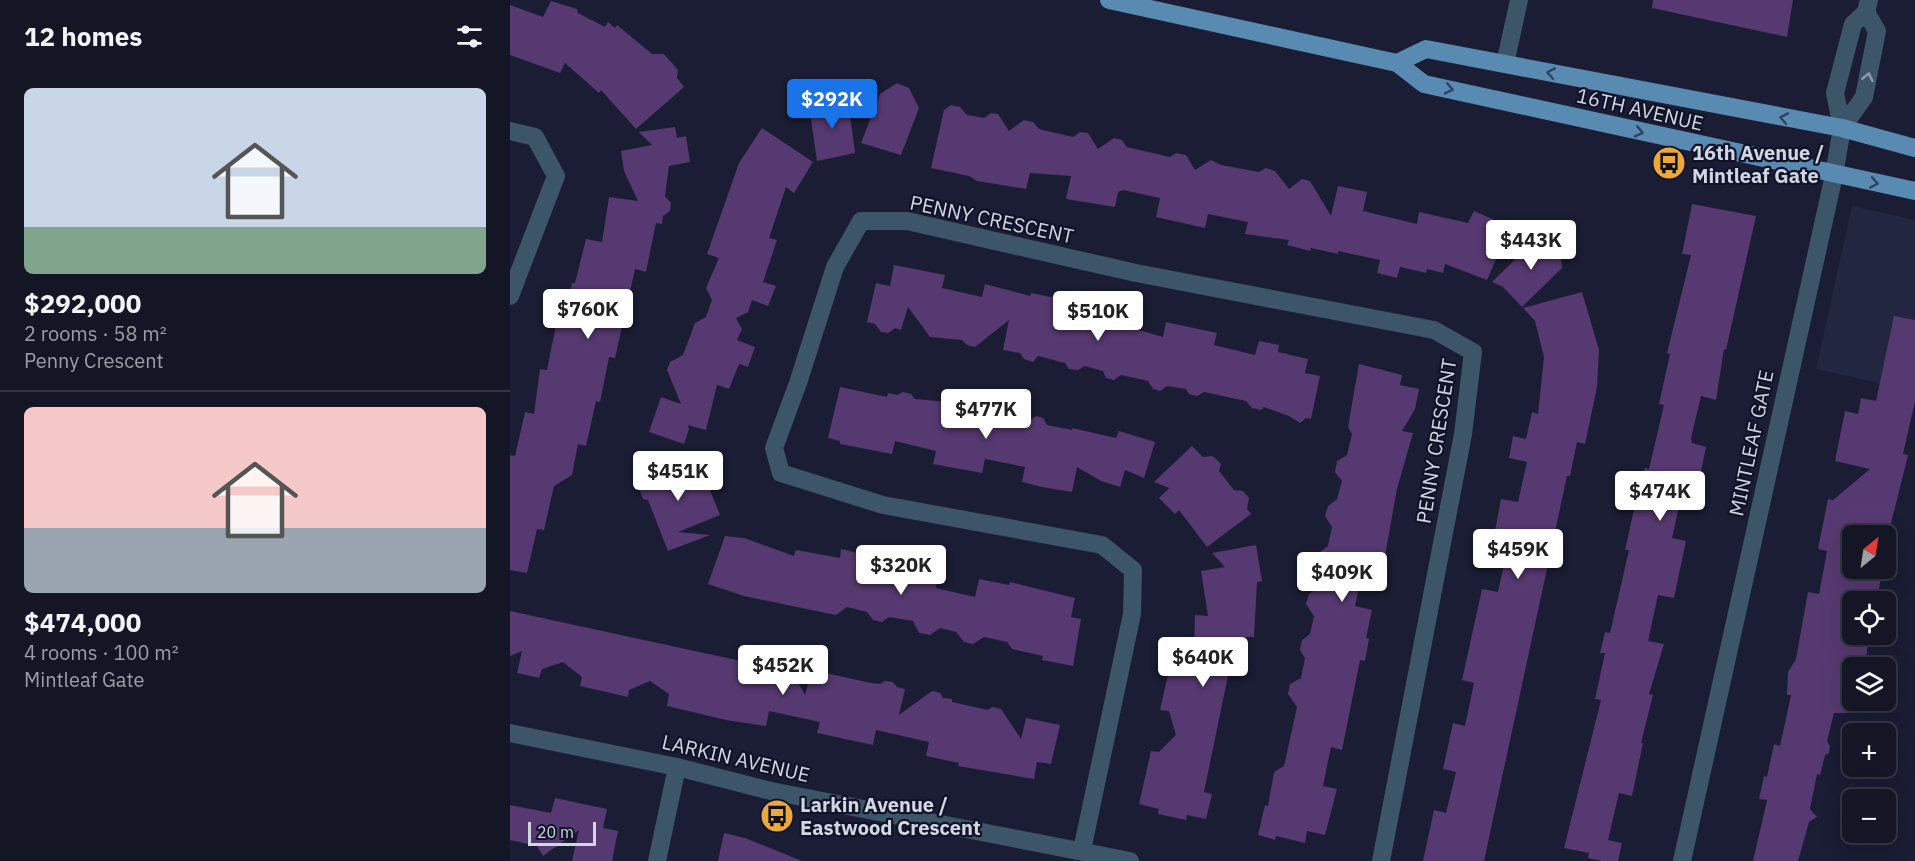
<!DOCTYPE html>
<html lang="en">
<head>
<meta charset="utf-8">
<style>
	:root { --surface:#141626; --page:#1d1f2e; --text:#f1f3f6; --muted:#9d9fa7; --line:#333543; --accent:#1a73e8 }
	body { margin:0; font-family:"IBM Plex Sans",sans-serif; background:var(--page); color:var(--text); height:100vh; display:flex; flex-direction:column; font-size:22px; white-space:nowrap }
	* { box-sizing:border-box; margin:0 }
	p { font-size:20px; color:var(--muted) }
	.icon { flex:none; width:33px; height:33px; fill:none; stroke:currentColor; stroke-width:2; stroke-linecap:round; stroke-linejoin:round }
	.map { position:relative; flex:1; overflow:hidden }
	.sheet { display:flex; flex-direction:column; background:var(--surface); width:510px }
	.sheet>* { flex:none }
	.needle { width:39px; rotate:30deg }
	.fabs { position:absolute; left:1332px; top:525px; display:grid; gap:12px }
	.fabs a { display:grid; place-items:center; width:54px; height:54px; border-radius:9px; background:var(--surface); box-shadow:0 6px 24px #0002,0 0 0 2px var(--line); font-size:30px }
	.scale { position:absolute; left:18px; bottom:15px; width:68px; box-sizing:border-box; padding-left:6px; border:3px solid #d2d5e4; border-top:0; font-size:16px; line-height:21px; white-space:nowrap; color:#d2d5e4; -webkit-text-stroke:4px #111429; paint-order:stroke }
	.price { position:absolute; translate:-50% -51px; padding:0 14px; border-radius:6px; background:#fff; color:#222; font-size:20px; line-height:39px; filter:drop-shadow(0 2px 3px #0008) }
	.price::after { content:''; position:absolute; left:50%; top:36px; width:18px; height:14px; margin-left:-9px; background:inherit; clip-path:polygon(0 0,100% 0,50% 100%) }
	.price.current { background:var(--accent); color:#fff }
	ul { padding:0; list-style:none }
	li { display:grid; align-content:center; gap:12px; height:318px; padding:0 24px }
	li+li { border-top:2px solid var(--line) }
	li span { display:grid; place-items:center; height:186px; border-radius:9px; color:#555 }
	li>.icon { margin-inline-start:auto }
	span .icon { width:108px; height:108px; fill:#fffc; stroke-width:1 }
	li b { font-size:26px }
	h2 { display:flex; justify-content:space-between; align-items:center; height:72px; padding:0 24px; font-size:26px }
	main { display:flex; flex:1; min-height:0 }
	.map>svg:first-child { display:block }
	.built { fill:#222641 }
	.building { fill:#563970; fill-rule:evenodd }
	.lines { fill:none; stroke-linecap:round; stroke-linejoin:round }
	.minor { stroke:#3d5568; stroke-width:18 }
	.major { stroke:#588ab2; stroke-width:18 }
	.oneway { stroke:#2d4360 }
	.oneway2 { stroke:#8f9bac }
	.labels { text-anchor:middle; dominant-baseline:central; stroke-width:4.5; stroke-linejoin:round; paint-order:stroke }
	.street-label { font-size:20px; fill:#d2d5e4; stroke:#111429 }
	.poi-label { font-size:20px; font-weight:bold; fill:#d2d5e4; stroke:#111429; text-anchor:start }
</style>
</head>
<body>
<main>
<section class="sheet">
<h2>12 homes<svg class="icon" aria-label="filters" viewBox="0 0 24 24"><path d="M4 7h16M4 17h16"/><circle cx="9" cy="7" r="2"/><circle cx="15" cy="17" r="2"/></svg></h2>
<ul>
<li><span style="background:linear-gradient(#c9d6e8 75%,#7fa58c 0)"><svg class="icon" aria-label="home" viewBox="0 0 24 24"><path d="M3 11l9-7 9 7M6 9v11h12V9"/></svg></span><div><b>$292,000</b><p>2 rooms · 58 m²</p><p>Penny Crescent</p></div></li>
<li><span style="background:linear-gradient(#f6c9c9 65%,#9aa5b1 0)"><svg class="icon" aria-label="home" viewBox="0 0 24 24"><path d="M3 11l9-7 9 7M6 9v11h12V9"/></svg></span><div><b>$474,000</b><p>4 rooms · 100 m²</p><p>Mintleaf Gate</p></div></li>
</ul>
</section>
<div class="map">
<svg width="1405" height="861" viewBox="0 0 1405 861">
	<rect width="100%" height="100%" fill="#1a1d33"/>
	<polygon class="built" points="1342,206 1405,220 1405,391 1306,369"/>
	<g class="building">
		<polygon points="1143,0 1283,0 1277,37 1142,8"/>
		<polygon points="41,1 67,9 68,13 95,27 98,22 105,28 107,25 142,54 154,54 168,70 167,78 174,87 126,129 91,90 89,93 55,63 50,73 0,55 0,5 33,17"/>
		<polygon points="387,83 399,88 409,108 391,155 351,143 370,94"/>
		<polygon points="338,100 345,153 307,161 299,105"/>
		<polygon points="441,105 450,107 457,115 474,118 481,113 488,114 499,131 514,120 523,122 529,129 563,137 570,132 578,133 588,149 604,138 612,140 617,147 634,151 660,157 666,153 676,155 685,170 701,160 711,165 749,172 756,168 765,171 779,189 792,179 800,181 821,216 828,186 857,192 853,211 907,224 909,212 958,223 964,211 1000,227 977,280 935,264 933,273 917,269 916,273 890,267 887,278 867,273 870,260 828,251 828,254 801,248 800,251 777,245 779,240 735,234 738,222 698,214 695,228 646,217 650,198 613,190 608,192 605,207 556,199 561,176 520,173 516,189 467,181 459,176 421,168 434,110"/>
		<polygon points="165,127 167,138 176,136 180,162 159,166 155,196 161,203 160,211 153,216 152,224 146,223 136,272 125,269 105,358 99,357 90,402 86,401 76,446 68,444 62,475 44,486 34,530 27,529 17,573 0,570 0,455 5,456 15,412 24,414 30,369 37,370 46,325 53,327 62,283 65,283 76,239 92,242 99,197 128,201 114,171 111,151 142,145 129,132"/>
		<polygon points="252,128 303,162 284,193 276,187 259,238 267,240 253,282 266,286 258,306 242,300 238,312 226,318 232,329 227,340 245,347 238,367 229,364 219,389 207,385 196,430 178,425 179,429 174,444 139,432 151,397 171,404 157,370 160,362 173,355 185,323 196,317 202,300 196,288 209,258 197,254 229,163"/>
		<polygon points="1182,204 1246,216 1216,350 1214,349 1206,400 1191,396 1181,438 1182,443 1196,447 1186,496 1172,493 1162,538 1176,541 1164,598 1148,595 1138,641 1154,644 1139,694 1143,695 1131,743 1133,743 1122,796 1109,793 1098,840 1112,843 1108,861 1092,861 1078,858 1079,853 1054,848 1091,700 1085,699 1095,653 1090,653 1095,632 1100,633 1119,550 1115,550 1123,514 1135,468 1139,469 1154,405 1149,404 1160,354 1157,353 1181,255 1172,254"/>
		<polygon points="1027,238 1031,242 1044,242 1050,249 1052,268 1012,307 993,287 982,282"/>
		<polygon points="384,265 435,275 432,288 472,297 475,284 520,296 521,293 618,313 615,326 653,337 656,322 707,333 704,345 745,355 749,341 769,345 768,352 798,359 795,373 810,376 801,419 796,418 790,423 779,416 754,407 751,410 742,408 736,401 694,392 687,396 679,394 676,389 657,386 650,391 643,389 638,381 611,375 604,380 596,378 593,371 575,366 568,370 559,369 555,363 528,356 523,362 514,359 510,353 493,350 499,320 465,347 457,345 452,340 420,337 398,307 391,330 385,328 378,333 371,332 365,324 357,322 366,283 380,286"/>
		<polygon points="1072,292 1089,350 1087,387 1075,444 1067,442 1060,476 1057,476 974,861 913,861 924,810 936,813 946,772 933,769 943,723 955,726 964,683 952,680 972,589 988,592 997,550 982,547 991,499 1008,502 1017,462 999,458 1003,436 1016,439 1022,412 1028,414 1034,357 1025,321 1013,308"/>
		<path d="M 1384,316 L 1405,320 L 1405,401 L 1393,454 L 1398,455 L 1376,544 L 1381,544 L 1375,571 L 1372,570 L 1367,602 L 1342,602 L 1342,634 L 1359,634 L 1356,660 L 1351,659 L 1350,668 L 1342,668 L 1342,700 L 1347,700 L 1346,704 L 1342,704 L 1341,713 L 1324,713 L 1317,741 L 1320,746 L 1319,753 L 1315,755 L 1310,775 L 1307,774 L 1300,809 L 1307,817 L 1299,822 L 1288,861 L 1243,861 L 1257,800 L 1249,799 L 1254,776 L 1257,777 L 1264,744 L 1270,746 L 1281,695 L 1277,695 L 1278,672 L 1286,659 L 1298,592 L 1309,594 L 1317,551 L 1308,549 L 1318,499 L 1323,500 L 1360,469 L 1325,461 L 1335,411 L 1348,414 L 1351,398 L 1366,401 ZM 1342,536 L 1376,536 L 1376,568 L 1342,568 Z"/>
		<polygon points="849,364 892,375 890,385 909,389 905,409 892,431 903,433 887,489 872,572 853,568 845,606 862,610 856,638 859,639 855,661 850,660 832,750 821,747 813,786 827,789 815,835 797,831 795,843 766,836 765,840 748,835 755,805 758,806 764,772 774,766 787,707 778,694 780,684 791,678 795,658 790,650 792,640 800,634 804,616 796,604 799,594 810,586 815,569 809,561 811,551 818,546 822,527 815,516 818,506 827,499 832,481 825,472 827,461 837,455 842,434 838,427"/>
		<polygon points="330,387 377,397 378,393 387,395 393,392 401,394 405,399 438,402 442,408 467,414 477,415 483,411 492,416 518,421 526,416 533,418 537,425 562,430 562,428 606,438 609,431 645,442 634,478 615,470 610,487 591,481 567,467 562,492 532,487 512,482 515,467 475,459 472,473 423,464 426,451 385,441 382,454 330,444 330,441 318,438"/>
		<polygon points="682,446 693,457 703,456 711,464 709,471 724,490 733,491 739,498 737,509 741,514 697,547 669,510 665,514 649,498 659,488 644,482"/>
		<polygon points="171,454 162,480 191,468 210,515 168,532 200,535 158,551 138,500 133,499 128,486 138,468"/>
		<polygon points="215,536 234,538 284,556 286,550 330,558 331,549 377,560 378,556 400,562 430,570 426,588 465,597 469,579 499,585 500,582 565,598 561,617 571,619 563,666 532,660 533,656 502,649 497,642 474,637 463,644 454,642 446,632 430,628 420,635 409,633 403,621 379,617 372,622 363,620 357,612 337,607 326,615 316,613 234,596 198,584"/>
		<polygon points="746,545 752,581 747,582 744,637 726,637 694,792 702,794 696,819 677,815 676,820 648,814 649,809 629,804 641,751 649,752 666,735 659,711 650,710 661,661 673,664 676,648 684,650 685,615 698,616 691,571 715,567 702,553"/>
		<polygon points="0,611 254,666 255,663 264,665 268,661 277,663 295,695 302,670 361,683 370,684 375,681 383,682 387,687 395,689 389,715 422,691 430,693 433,698 442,699 442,702 478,710 482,707 491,709 511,739 516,718 550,725 541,764 527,762 524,779 448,766 449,763 416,756 419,742 366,730 363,745 307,733 310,722 259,711 256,726 216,720 157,706 159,694 140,681 119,690 118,697 70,686 72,677 53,662 32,669 29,678 7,673 12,651 0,656"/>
		<polygon points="45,798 97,809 93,828 108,831 102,861 62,861 69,830 33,856 27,846 0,840 0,805 41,813"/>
		<polygon points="214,833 235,838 292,861 208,861"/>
	</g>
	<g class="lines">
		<g class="minor">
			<polyline points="995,64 1009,0"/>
			<polyline points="1332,128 1354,97 1367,31 1356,12"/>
			<polyline points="0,131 25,137 46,176 0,296"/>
			<polyline points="0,733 167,767 261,791 620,861"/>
			<polyline points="572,850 622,614 623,570 592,545 373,505 271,473 264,448 288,383 325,267 351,221 397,221 626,273 924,330 963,352 953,434 871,861"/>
			<polyline points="147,861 167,767"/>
			<polyline points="1172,861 1324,175 1332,128 1325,93 1343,24 1356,12 1359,0"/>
		</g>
		<g class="major">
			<polyline points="599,0 887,63 914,84 1405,191"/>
			<polyline points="887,63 916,49 1332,128 1405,148"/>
		</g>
	</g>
	<defs><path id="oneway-chevron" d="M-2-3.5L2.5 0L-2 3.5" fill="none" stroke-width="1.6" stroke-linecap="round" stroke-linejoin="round" transform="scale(1.5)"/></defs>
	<g class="oneway">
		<use href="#oneway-chevron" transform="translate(1041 73) rotate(-169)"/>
		<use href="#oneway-chevron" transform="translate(939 89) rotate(13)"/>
		<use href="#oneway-chevron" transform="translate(1274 118) rotate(-169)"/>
		<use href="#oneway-chevron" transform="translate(1129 132) rotate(13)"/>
		<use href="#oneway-chevron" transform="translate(1364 183) rotate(11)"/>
	</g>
	<use class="oneway2" href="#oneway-chevron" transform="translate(1358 77) rotate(-78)"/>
	<defs>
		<symbol id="bus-disc" viewBox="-11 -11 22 22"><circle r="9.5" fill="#eda83b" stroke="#111429"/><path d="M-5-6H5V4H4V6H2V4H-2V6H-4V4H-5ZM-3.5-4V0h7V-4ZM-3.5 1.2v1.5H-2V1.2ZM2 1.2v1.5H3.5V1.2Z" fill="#111"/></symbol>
	</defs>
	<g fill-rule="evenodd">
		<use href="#bus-disc" x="1140" y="144" width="38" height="38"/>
		<use href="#bus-disc" x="248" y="797" width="38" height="38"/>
	</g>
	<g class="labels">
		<g class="street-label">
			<text transform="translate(1130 109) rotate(13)">16TH AVENUE</text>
			<text transform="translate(482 219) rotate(12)">PENNY CRESCENT</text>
			<text transform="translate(926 441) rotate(-81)">PENNY CRESCENT</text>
			<text transform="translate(1241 443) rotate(-78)">MINTLEAF GATE</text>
			<text transform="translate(226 758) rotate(13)">LARKIN AVENUE</text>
		</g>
		<g class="poi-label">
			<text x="1182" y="152">16th Avenue /<tspan x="1182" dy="23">Mintleaf Gate</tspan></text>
			<text x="290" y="804">Larkin Avenue /<tspan x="290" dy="23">Eastwood Crescent</tspan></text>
		</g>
	</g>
</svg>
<div class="fabs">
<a><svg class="needle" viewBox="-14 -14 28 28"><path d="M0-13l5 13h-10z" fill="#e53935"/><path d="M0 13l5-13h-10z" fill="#9d9fa7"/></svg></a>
<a><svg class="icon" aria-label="locate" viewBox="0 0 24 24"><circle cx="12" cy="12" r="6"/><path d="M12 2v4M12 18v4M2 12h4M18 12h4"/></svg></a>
<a><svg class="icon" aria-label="layers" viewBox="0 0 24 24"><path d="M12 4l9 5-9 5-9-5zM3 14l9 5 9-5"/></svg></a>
<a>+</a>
<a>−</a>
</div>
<div class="scale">20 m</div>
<b class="price current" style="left:322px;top:130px">$292K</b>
<b class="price" style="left:1021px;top:271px">$443K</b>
<b class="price" style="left:78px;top:340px">$760K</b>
<b class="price" style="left:588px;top:342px">$510K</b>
<b class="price" style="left:476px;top:440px">$477K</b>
<b class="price" style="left:168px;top:502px">$451K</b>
<b class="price" style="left:1150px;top:522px">$474K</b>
<b class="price" style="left:1008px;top:580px">$459K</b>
<b class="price" style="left:391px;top:596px">$320K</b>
<b class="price" style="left:832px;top:603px">$409K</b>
<b class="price" style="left:693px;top:688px">$640K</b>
<b class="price" style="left:273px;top:696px">$452K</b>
</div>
</main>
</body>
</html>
